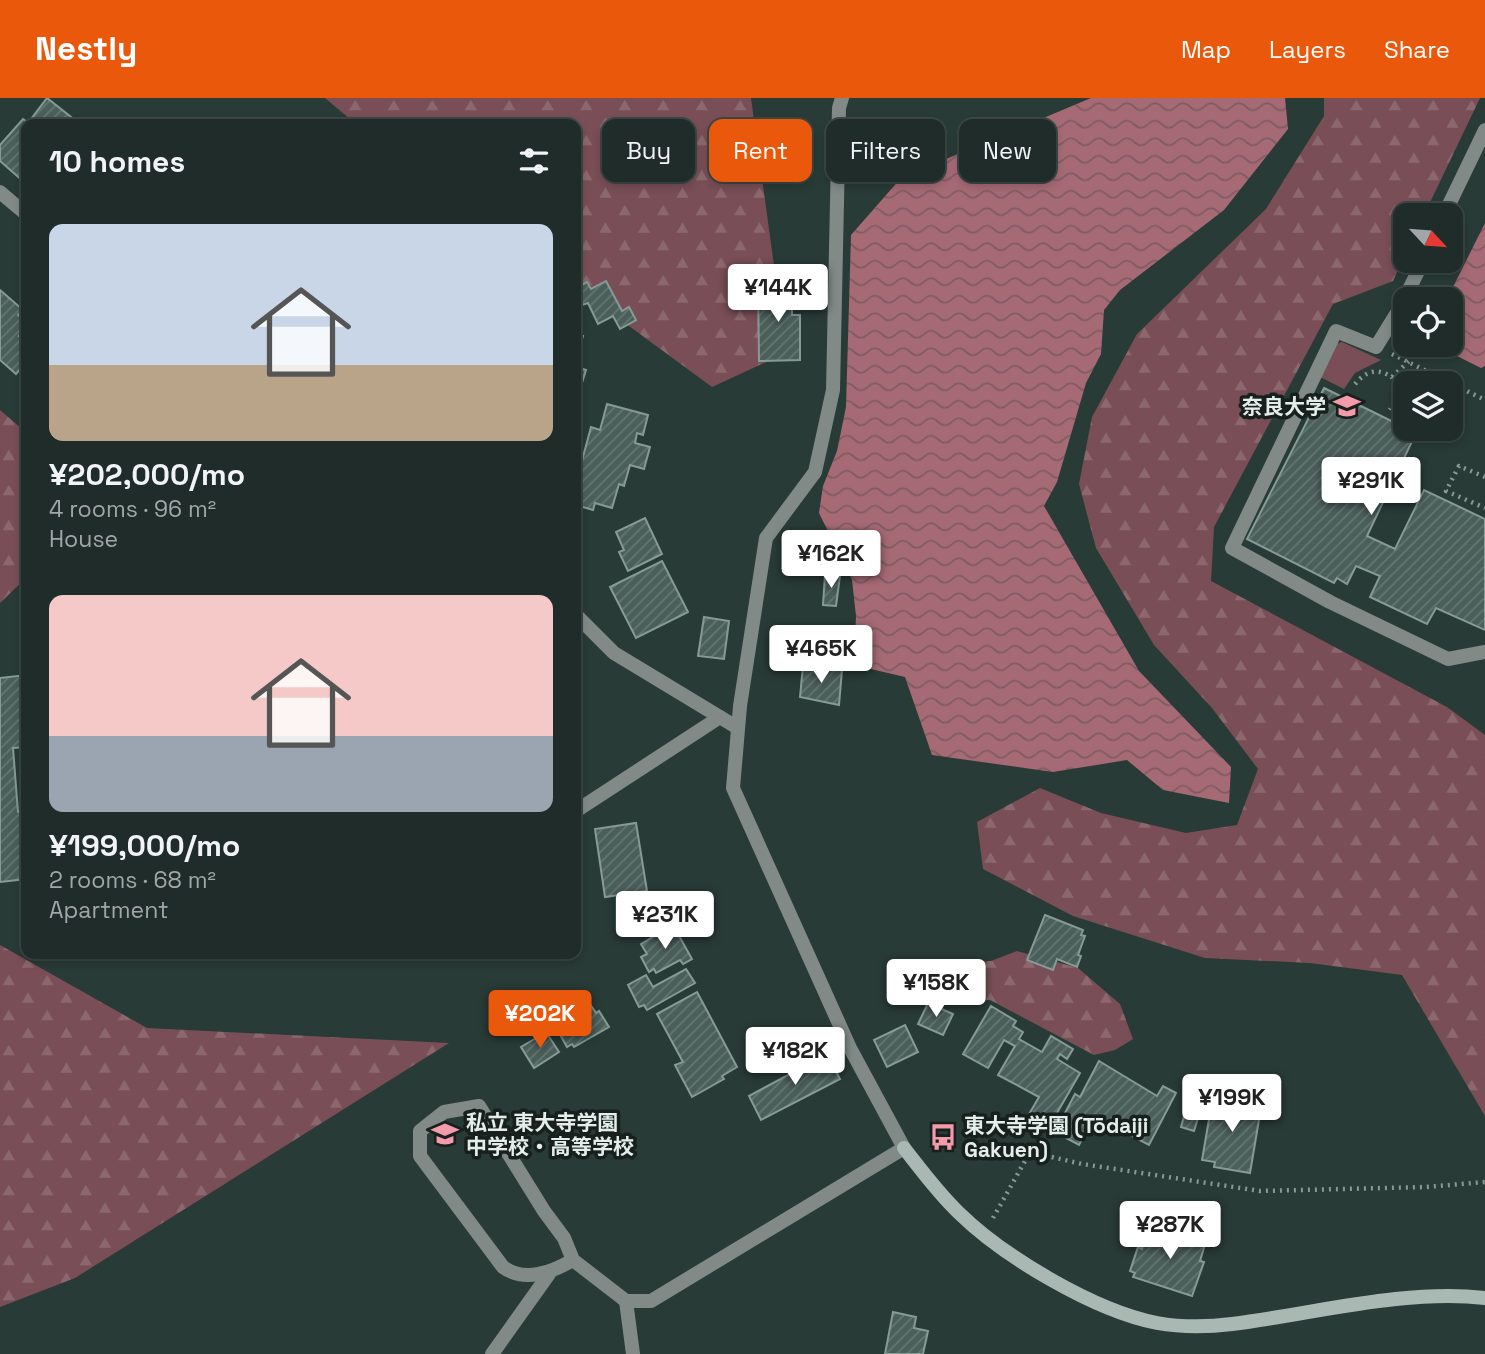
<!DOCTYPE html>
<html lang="en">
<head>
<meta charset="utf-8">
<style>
	:root { --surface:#1f2c29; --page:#2c3835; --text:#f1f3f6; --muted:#a1a7a8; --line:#3c4846; --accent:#ea580c }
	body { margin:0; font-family:"Space Grotesk","Noto Sans JP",sans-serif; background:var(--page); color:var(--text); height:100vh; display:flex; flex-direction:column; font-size:26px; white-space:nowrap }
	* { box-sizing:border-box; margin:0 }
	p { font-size:23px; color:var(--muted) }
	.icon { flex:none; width:38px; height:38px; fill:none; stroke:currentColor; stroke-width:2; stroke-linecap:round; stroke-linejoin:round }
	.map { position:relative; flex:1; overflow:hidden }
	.side { position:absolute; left:21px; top:21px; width:560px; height:840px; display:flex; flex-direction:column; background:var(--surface); border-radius:14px; box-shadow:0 4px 10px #0003,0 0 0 2px var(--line) }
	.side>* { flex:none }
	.banner { position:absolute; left:602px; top:21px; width:665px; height:63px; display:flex; gap:14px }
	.needle { width:46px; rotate:116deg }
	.buttons { position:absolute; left:1393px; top:105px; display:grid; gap:14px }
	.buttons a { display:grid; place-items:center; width:70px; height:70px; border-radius:14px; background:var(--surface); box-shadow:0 4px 10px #0003,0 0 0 2px var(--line); font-size:35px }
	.price { position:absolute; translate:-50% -60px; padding:0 16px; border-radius:7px; background:#fff; color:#222; font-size:23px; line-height:46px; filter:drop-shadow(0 2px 4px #0008) }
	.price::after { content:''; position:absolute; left:50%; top:42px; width:21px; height:16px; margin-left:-10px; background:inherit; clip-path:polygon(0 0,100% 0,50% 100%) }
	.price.current { background:var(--accent); color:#fff }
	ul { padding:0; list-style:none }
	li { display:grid; align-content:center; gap:14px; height:371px; padding:0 28px }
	li span { display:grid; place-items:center; height:217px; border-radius:14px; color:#555 }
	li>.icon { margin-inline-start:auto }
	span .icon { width:126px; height:126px; fill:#fffc; stroke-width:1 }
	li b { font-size:30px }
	h2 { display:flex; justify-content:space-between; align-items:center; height:84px; padding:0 28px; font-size:30px }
	.tag { padding:0 24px; border-radius:14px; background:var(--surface); box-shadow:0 4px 10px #0003,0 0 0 2px var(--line); font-size:24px; line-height:63px }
	.tag.current { background:var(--accent); color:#fff }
	header { display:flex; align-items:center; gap:42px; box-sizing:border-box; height:98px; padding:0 35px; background:var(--accent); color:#fff }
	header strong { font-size:33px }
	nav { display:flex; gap:38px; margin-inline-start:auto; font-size:24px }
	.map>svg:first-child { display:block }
	.grass { fill:#794e56 }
	.forest { fill:url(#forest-firs) }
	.water { fill:url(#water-waves) }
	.building { fill:url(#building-hatch); stroke:#869b96; stroke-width:2 }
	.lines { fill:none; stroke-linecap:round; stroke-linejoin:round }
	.path { stroke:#8b9996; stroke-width:4.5; stroke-dasharray:2 5; stroke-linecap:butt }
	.lane { stroke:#818a87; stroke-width:14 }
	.street { stroke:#818a87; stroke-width:14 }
	.secondary { stroke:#aab8b4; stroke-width:14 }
	.labels { text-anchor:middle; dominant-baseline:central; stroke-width:7; stroke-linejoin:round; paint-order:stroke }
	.poi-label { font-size:21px; font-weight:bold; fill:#e3eeeb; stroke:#18201e; text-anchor:start }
</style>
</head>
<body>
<header>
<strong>Nestly</strong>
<nav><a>Map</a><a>Layers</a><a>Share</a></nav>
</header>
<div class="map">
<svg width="1485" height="1256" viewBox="0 0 1485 1256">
	<defs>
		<pattern id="forest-firs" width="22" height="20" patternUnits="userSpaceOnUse" patternTransform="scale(1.75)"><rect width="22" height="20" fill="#794e56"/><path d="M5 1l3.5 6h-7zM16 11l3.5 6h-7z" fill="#8c686e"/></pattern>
		<pattern id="water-waves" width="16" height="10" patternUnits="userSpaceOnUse" patternTransform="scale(1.75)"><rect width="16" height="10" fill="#a66a75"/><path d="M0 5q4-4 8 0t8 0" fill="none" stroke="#7f5c62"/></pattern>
		<pattern id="building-hatch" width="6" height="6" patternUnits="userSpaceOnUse" patternTransform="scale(1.75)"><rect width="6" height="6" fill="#4b5f5a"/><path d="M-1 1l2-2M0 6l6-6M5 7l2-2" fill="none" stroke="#657672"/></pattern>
	</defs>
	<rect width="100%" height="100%" fill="#293b37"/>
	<polygon class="grass" points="1342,244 1381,262 1355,275 1344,291 1320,279 1334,247"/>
	<g class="forest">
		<polygon points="325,0 751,0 786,255 712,289 576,189 576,26 356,26"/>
		<polygon points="1324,0 1480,0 1424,117 1405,117 1405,157 1393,183 1333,206 1214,429 1211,483 1447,609 1485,637 1485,1018 1402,877 1310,865 1205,860 1073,818 983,771 977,724 1040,690 1101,715 1186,735 1237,727 1258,671 1212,610 1154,547 1096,450 1079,386 1092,319 1137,236 1266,111 1324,18"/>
		<polygon points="0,312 22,331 26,344 26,480 0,505"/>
		<polygon points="0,847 147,930 449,945 75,1180 0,1209"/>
		<polygon points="1017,853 1078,870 1120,906 1133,941 1115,952 1094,957 990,902 939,904 934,889 953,865 991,863"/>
	</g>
	<g class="water">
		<polygon points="1091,0 1285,0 1288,31 1224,112 1120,192 1104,212 1101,256 1086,285 1057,384 1044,408 1139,573 1231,669 1229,705 1163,692 1127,662 1053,674 932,657 905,579 854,567 856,518 852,482 819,415 823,388 837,353 846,309 851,137 901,80"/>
		<polygon points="1485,125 1485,268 1481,270 1435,247 1451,247 1451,201 1447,201"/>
	</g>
	<g class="building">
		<polygon points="47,0 80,26 38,26 31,21"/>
		<polygon points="23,21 30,26 26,26 24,84 0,63 0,47"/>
		<polygon points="606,183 622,213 629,209 636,222 620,231 613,218 598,226 588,205 582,207 576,196 576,190 587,184 591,191"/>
		<polygon points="758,187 792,187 792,217 800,217 800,262 759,263"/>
		<polygon points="0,192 23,212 18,217 26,225 19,238 26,244 26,264 16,276 0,262"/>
		<polygon points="576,236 583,238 576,261"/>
		<polygon points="576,269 586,272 581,288 576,287"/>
		<polygon points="1324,290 1416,335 1367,438 1395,451 1424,392 1485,421 1485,532 1436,510 1427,526 1370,499 1380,478 1356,468 1347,486 1337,480 1334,485 1247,441"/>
		<polygon points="607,306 648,317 643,337 637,335 635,345 650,349 644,371 630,367 624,388 619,386 612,410 595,405 593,412 576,407 576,385 591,329 600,332"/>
		<polygon points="645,420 662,456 628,473 619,454 624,452 616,434"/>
		<polygon points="662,463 688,514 636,540 610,489"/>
		<polygon points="825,476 840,478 836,508 823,507"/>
		<polygon points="704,519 729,523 724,561 698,558"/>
		<polygon points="803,568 842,572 839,607 800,599"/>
		<polygon points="26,577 26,649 13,650 18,714 26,713 26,781 0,784 0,580"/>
		<polygon points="636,725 647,793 605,799 595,731"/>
		<polygon points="1045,817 1083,832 1081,837 1085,838 1078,857 1081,858 1077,869 1057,861 1053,872 1027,862"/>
		<polygon points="673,827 692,861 683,866 680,862 656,875 654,871 649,874 641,859 647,856 641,846"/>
		<polygon points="686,871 695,885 647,912 644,907 639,909 628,887 646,877 653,889"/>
		<polygon points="697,894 737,969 722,978 724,981 692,999 675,967 683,964 657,916"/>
		<polygon points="928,905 953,916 943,937 918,926"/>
		<polygon points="590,906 596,915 599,913 609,929 574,949 572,946 567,949 554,926"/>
		<polygon points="991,908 1016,923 1013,928 1023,934 1019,941 1042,954 1051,938 1073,951 1067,961 1060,956 1057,961 1080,975 1046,1034 1025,1023 1039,999 998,977 1015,948 1004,942 988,970 963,956"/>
		<polygon points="905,927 918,954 887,969 874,942"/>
		<polygon points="546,934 559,954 534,970 521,949"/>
		<polygon points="827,956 840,981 761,1022 749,998"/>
		<polygon points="1099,963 1157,998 1163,988 1176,995 1149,1047 1094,1018 1079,1047 1055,1034 1075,996 1080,999"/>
		<polygon points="1190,997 1204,1001 1194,1033 1181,1029"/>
		<polygon points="1213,998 1253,1004 1252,1009 1261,1010 1250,1075 1214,1069 1215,1064 1202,1062"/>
		<polygon points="1159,1127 1206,1143 1200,1163 1204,1164 1192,1198 1133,1179 1135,1175 1130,1173 1138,1149 1142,1151 1144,1143 1153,1146"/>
		<polygon points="893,1214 916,1219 914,1230 928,1233 923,1256 885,1256"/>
	</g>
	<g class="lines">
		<g class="path">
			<polyline points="1392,256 1485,302"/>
			<polyline points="1392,279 1409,263"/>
			<path d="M 1355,286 C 1367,272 1377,270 1392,279 L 1398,299 L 1390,312"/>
			<polyline points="1485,379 1459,368 1446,393 1485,410"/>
			<polyline points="993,1120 1030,1054 1082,1066 1260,1093 1426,1089 1485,1084"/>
		</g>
		<g class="lane">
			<polyline points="1444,117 1485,32"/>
			<polyline points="1423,163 1400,210 1376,249 1336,233 1232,450 1330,504 1448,561 1485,554"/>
			<polyline points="576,713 720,619"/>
			<polyline points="626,1203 633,1256"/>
			<polyline points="492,1256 549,1176"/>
		</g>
		<g class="street">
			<polyline points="0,94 26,116"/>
			<polyline points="576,517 614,555 738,630"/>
			<path d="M 573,1162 C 552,1174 525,1185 503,1169 L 420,1058 L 420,1033 L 444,1014 L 479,1008 L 544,1113 L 564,1140 L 573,1162 L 626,1203 L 651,1203 L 904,1050 L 850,950 L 733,690 L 740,608 L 766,440 L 815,374 L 833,292 L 839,10 L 842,0"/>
		</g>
		<path class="secondary" d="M 904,1050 C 922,1073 938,1095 959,1115 C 1004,1159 1095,1213 1157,1225 C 1180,1229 1208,1229 1232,1226 C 1313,1216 1403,1191 1485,1200"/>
	</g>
	<defs>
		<symbol id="university-bare" viewBox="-9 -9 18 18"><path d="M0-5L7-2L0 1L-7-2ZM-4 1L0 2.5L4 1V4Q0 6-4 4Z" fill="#f39aab" stroke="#18201e" stroke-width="2.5" paint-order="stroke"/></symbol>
		<symbol id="school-bare" viewBox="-9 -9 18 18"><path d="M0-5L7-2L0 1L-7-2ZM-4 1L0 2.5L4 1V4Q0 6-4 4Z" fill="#f39aab" stroke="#18201e" stroke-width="2.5" paint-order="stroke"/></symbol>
		<symbol id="bus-bare" viewBox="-9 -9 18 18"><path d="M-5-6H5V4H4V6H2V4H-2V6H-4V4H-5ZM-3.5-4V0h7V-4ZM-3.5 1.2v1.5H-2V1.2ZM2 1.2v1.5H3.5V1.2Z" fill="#f39aab" stroke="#18201e" stroke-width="2.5" paint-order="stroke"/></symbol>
	</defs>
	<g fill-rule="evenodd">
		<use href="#university-bare" x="1328" y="289" width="38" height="38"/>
		<use href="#school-bare" x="426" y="1017" width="38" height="38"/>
		<use href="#bus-bare" x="924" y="1020" width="38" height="38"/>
	</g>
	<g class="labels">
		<g class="poi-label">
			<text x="1326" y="308" text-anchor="end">奈良大学</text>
			<text x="466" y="1024">私立 東大寺学園<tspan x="466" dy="24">中学校・高等学校</tspan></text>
			<text x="964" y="1027">東大寺学園 (Tōdaiji<tspan x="964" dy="24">Gakuen)</tspan></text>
		</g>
	</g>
</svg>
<div class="buttons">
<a><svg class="needle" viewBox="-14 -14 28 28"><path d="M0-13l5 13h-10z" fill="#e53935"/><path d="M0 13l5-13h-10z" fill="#a1a7a8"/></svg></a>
<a><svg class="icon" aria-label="locate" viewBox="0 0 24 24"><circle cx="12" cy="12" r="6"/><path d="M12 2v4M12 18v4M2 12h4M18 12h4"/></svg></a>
<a><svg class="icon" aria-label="layers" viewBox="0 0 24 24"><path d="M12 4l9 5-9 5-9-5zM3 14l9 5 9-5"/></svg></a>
</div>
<b class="price" style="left:778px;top:226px">¥144K</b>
<b class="price" style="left:1371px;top:419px">¥291K</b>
<b class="price" style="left:831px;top:492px">¥162K</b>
<b class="price" style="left:821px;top:587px">¥465K</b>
<b class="price" style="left:665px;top:853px">¥231K</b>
<b class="price" style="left:936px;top:921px">¥158K</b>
<b class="price current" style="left:540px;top:952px">¥202K</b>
<b class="price" style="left:795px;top:989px">¥182K</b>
<b class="price" style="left:1232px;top:1036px">¥199K</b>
<b class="price" style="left:1170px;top:1163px">¥287K</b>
<div class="banner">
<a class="tag">Buy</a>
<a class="tag current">Rent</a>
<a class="tag">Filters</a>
<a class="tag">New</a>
</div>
<section class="side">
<h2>10 homes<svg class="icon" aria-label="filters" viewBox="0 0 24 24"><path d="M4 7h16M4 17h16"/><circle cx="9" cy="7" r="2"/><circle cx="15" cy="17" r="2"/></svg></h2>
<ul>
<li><span style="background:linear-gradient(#c9d6e8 65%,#b9a48a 0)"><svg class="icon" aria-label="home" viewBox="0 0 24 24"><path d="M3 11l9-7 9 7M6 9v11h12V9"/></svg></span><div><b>¥202,000/mo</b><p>4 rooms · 96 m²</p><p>House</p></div></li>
<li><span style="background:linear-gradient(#f6c9c9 65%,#9aa5b1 0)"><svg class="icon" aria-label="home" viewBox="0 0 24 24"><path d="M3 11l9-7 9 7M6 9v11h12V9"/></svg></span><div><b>¥199,000/mo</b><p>2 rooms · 68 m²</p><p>Apartment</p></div></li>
</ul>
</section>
</div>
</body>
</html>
